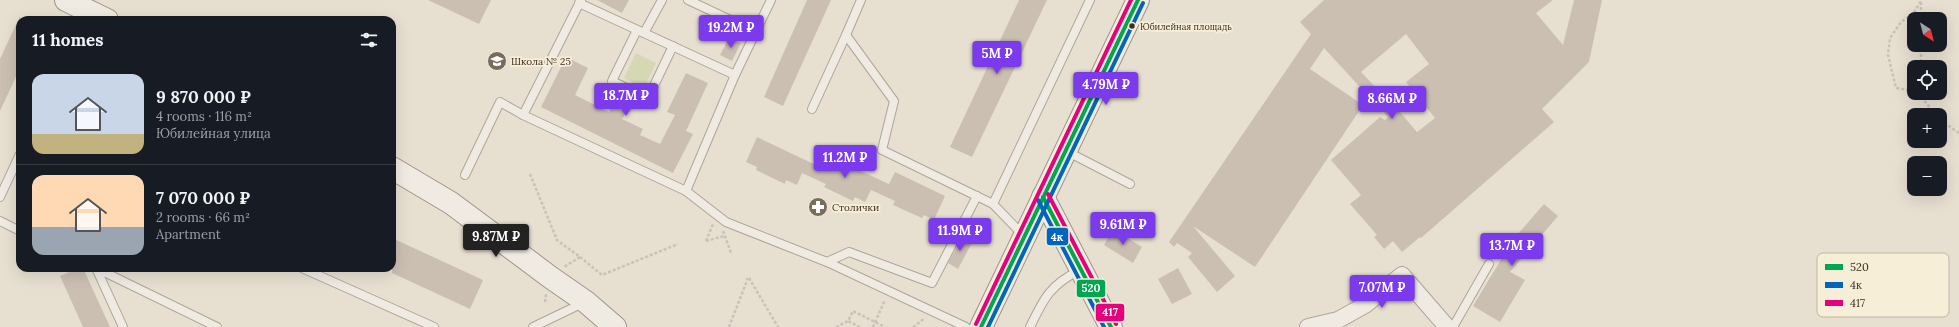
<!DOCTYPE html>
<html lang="en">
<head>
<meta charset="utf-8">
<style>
	:root { --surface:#171b24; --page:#20242c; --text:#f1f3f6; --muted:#9ea1a6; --line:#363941; --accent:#7c3aed }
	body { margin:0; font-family:Lora,serif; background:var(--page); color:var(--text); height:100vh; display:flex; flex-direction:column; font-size:15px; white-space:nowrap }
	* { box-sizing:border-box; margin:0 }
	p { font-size:13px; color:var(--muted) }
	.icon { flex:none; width:22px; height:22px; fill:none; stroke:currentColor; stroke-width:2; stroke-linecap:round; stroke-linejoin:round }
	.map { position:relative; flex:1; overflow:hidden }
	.details { position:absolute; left:16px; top:16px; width:380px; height:256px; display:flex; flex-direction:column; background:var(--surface); border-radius:12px; box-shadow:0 4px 16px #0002 }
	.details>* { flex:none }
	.needle { width:26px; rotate:144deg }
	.fabs { position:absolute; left:1907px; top:12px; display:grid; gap:8px }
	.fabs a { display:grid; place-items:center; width:40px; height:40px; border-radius:8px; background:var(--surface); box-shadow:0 4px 16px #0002; font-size:20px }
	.price { position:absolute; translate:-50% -34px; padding:0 9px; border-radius:4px; background:var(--accent); color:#fff; font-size:13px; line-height:26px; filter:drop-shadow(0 1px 2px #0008) }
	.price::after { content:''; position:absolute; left:50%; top:24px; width:12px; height:9px; margin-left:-6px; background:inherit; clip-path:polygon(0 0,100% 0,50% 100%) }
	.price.selected { background:#222; color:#fff }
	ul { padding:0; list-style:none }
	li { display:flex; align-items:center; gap:12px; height:100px; padding:0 16px }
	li+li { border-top:1px solid var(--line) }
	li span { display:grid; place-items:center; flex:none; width:112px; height:80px; border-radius:12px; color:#555 }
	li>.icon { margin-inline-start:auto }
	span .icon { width:48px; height:48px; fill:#fffc; stroke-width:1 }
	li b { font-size:17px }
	h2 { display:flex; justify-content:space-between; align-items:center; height:48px; padding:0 16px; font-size:17px }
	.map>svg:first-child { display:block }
	.green { fill:#d6d7b3 }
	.building { fill:#cbbfb2 }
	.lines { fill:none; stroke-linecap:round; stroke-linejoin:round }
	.lane-casing { stroke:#ada599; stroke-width:10 }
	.street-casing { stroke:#ada599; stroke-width:18 }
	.secondary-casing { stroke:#9c958a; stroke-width:24 }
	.path { stroke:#c8c2b9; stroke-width:2.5; stroke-dasharray:3 2; stroke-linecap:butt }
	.lane { stroke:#efebe3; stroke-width:8 }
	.street { stroke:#efebe3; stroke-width:16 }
	.secondary { stroke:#efebe3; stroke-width:22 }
	.bus-1-casing { stroke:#f7eed8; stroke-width:7 }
	.bus-2-casing { stroke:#f7eed8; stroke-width:7 }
	.bus-3-casing { stroke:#f7eed8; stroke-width:7 }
	.bus-1 { stroke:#00a651; stroke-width:4 }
	.bus-2 { stroke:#0065bd; stroke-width:4 }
	.bus-3 { stroke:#e5007d; stroke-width:4 }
	.bus-dot { fill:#3d2e20; stroke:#f7eed8; stroke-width:1.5 }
	.labels { text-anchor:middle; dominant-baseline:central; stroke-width:3.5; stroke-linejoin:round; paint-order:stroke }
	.bus-label { font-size:9px; fill:#3d2e20; stroke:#f7eed8; text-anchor:start }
	.poi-label { font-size:10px; fill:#3d2e20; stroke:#f7eed8; text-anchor:start }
	.key { fill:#f7eed8; stroke:#bfb4a1; stroke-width:1 }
	.key-label { font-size:11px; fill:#3d2e20 }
	.line-badge { stroke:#f7eed8; stroke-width:1.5 }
	.badge-label { font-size:11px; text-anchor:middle; font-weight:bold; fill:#fff }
</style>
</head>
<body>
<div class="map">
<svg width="1959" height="327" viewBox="0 0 1959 327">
	<rect width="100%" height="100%" fill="#e7e0d1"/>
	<polygon class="green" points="636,53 656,63 644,88 624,78"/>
	<g class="building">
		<polygon points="428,0 491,0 479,24"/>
		<polygon points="597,0 629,0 622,13"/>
		<polygon points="807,0 831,0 783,106 764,97"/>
		<polygon points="1019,0 1047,0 972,157 950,147"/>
		<polygon points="1324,0 1553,0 1536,13 1563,45 1574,0 1602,0 1589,62 1542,109 1554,122 1421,238 1420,237 1402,252 1393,241 1384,249 1374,237 1377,235 1350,204 1361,195 1331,160 1380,117 1385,120 1388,117 1384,113 1394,105 1417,132 1435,118 1406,82 1429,64 1406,34 1361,72 1378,90 1370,98 1324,48 1310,69 1363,105 1255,267 1193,226 1235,276 1217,292 1188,257 1192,253 1177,243 1174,247 1169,242 1311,34 1300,22"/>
		<polygon points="20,16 20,68 0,111 0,59"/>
		<polygon points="729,38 741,43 732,61 720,55"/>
		<polygon points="566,57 588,68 575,95 609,112 612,106 626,112 622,119 643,129 640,135 660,144 675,115 667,112 686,73 708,83 686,131 693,134 673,173 541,107"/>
		<polygon points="757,137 820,167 826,155 889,184 895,172 945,196 934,220 924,215 922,218 893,205 895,201 871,190 865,202 855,197 853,201 824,187 826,184 802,173 797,185 786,180 785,184 756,170 757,167 746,162"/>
		<polygon points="1544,204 1558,216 1510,272 1525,280 1500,322 1473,306 1502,258 1499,256"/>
		<polygon points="1113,229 1142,247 1133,263 1104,245"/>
		<polygon points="963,236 973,241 958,269 948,263"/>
		<polygon points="392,238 483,280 470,309 392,273"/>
		<polygon points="79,268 83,268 110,327 83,327 60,276"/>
		<polygon points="1178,268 1192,294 1172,304 1158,279"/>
	</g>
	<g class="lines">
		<defs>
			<g id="lane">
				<polyline points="688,0 756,32"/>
				<polyline points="579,3 735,75"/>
				<polyline points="637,30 612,81 648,98 673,46"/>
				<polyline points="644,33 662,0"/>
				<polyline points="846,35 861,0"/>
				<polyline points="812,109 846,35 894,101 882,150 993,204"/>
				<polyline points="523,115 581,0"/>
				<polyline points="1066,151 1130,184"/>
				<polyline points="465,175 500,102 523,115 686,191 735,75 771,0"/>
				<polyline points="686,191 726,222 827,262 849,252 932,283 977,196"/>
				<polyline points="0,197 20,154"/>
				<polyline points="0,221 20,231"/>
				<polyline points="1023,235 993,204 1090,0"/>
				<polyline points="827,262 966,327"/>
				<polyline points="96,268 217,327"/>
				<polyline points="96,268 123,327"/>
				<polyline points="302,268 434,327"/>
				<polyline points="533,327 583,303"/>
				<path d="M 1030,327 C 1044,298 1050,285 1080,270"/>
				<polyline points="1453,327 1489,264"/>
			</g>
			<polyline id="street" points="1308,327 1338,320 1365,305 1402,275 1447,327"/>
			<g id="secondary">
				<polyline points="66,0 107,20"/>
				<polyline points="392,168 451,203 550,277 586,302 615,327"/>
				<polyline points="1043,197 1111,327"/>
				<polyline points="981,327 1138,0"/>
			</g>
		</defs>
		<use href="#lane" class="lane-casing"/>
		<use href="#street" class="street-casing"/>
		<use href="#secondary" class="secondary-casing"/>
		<g class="path">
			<polyline points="1921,2 1921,19"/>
			<polyline points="1921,67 1921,45"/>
			<polyline points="1914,91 1896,88 1888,55 1890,38 1901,22 1913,14 1921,1"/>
			<polyline points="1918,93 1936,115"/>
			<polyline points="1940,120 1959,133"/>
			<polyline points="530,174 557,240 580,257 564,267"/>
			<polyline points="723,231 731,253"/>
			<polyline points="706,241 724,236"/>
			<polyline points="706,241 713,224"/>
			<polyline points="580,257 602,275 678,244"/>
			<polyline points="749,278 778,327"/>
			<polyline points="545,302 546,294"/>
			<polyline points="729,327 748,278"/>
			<polyline points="836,327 848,321"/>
			<polyline points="860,327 848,321 853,311 885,327"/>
			<polyline points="873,327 885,300"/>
			<polyline points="913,327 925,318"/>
		</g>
		<use href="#lane" class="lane"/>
		<use href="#street" class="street"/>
		<use href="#secondary" class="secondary"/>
		<defs>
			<g id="bus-1">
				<polyline points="1043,197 1111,327"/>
				<polyline points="981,327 1138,0"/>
			</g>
			<g id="bus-2">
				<polyline points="1038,200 1104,327"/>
				<polyline points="988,327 1143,3"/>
			</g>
			<g id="bus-3">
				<polyline points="1048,194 1116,324"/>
				<polyline points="976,324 1131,0"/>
			</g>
		</defs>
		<use href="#bus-1" class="bus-1-casing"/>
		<use href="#bus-2" class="bus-2-casing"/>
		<use href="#bus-3" class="bus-3-casing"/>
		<use href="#bus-1" class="bus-1"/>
		<use href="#bus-2" class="bus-2"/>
		<use href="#bus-3" class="bus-3"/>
	</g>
	<defs>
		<symbol id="school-disc" viewBox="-11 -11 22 22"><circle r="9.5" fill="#786c5e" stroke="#f7eed8"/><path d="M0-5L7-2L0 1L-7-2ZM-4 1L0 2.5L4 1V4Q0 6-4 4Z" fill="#fff"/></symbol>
		<symbol id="pharmacy-disc" viewBox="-11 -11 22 22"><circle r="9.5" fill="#786c5e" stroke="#f7eed8"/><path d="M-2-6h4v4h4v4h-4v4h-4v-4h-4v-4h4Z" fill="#fff"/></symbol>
	</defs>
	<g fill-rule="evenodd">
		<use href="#school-disc" x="486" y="50" width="22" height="22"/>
		<use href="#pharmacy-disc" x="807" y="196" width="22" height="22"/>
	</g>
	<circle class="bus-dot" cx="1132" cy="26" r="3.5"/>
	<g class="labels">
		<g class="bus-label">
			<text x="1140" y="26">Юбилейная площадь</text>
		</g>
		<g class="poi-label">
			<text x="511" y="61">Школа № 25</text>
			<text x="832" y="207">Столички</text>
		</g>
	</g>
	<rect x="1817" y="253" width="132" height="64" rx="6" class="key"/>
	<rect x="1825" y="264" width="18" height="6" fill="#00a651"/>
	<rect x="1825" y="282" width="18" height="6" fill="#0065bd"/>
	<rect x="1825" y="300" width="18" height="6" fill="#e5007d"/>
	<g class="key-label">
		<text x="1850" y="271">520</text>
		<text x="1850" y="289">4к</text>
		<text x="1850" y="307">417</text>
	</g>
	<g class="line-badge">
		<rect x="1046" y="227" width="23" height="19" rx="4" fill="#0065bd"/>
		<rect x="1076" y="279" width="30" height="19" rx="4" fill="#00a651"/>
		<rect x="1095" y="303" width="30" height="19" rx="4" fill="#e5007d"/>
	</g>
	<g class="badge-label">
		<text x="1057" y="241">4к</text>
		<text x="1091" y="292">520</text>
		<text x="1110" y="316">417</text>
	</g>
</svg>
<div class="fabs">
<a><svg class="needle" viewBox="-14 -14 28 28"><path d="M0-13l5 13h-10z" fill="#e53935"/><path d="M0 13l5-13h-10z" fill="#9ea1a6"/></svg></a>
<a><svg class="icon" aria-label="locate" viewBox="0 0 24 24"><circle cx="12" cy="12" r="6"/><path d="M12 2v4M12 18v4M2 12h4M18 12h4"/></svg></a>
<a>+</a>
<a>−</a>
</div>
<b class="price" style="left:731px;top:49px">19.2M ₽</b>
<b class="price" style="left:997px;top:75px">5M ₽</b>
<b class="price" style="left:1106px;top:106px">4.79M ₽</b>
<b class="price" style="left:626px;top:117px">18.7M ₽</b>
<b class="price" style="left:1392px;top:120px">8.66M ₽</b>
<b class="price" style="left:845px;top:179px">11.2M ₽</b>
<b class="price" style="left:1123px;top:246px">9.61M ₽</b>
<b class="price" style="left:960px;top:252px">11.9M ₽</b>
<b class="price selected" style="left:496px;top:258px">9.87M ₽</b>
<b class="price" style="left:1512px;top:267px">13.7M ₽</b>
<b class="price" style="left:1382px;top:309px">7.07M ₽</b>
<section class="details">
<h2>11 homes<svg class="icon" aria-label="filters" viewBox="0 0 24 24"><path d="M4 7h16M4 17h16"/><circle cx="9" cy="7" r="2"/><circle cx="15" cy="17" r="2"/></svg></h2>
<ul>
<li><span style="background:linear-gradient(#c9d6e8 75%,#c2b280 0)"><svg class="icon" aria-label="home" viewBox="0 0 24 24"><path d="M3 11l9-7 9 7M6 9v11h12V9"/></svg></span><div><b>9 870 000 ₽</b><p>4 rooms · 116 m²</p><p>Юбилейная улица</p></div></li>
<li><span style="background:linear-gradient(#ffd9b3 65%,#9aa5b1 0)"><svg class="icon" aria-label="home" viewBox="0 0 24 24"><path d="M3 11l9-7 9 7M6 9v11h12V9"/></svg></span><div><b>7 070 000 ₽</b><p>2 rooms · 66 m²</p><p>Apartment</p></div></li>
</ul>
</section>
</div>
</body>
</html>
